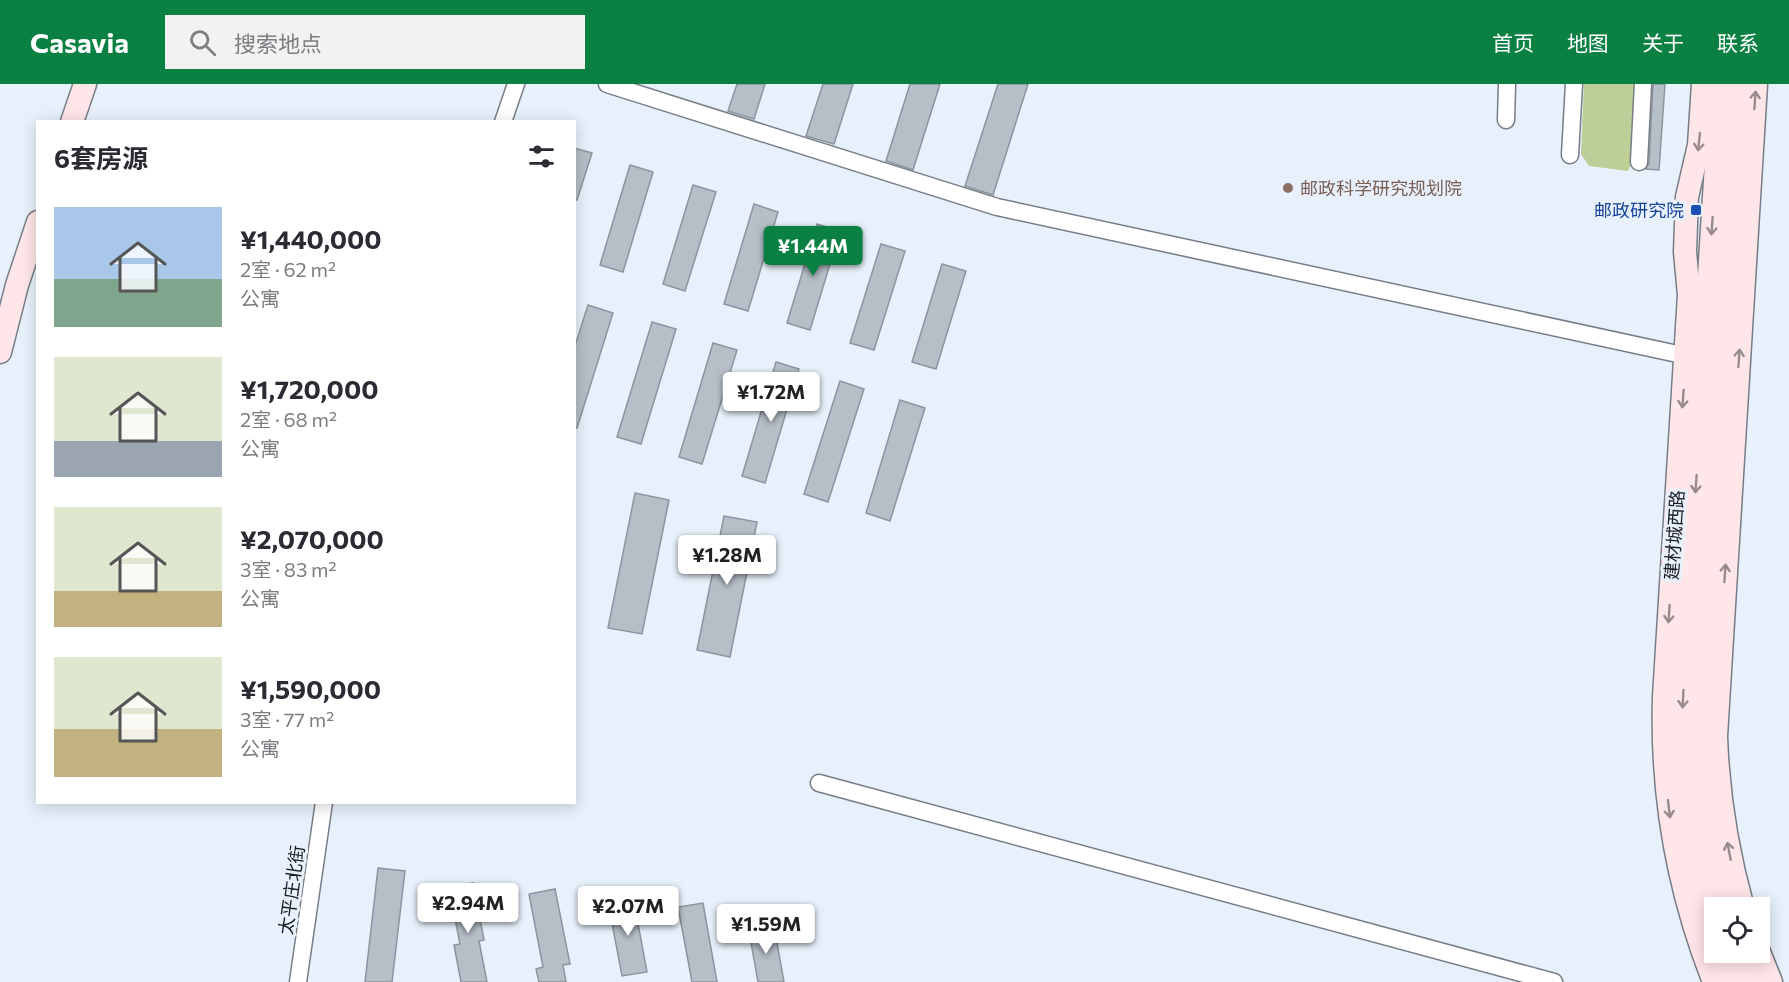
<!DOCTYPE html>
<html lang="zh">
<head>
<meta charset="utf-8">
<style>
	:root { --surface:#fff; --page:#f2f2f3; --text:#2b2b33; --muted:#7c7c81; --accent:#0b8043 }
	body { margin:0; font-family:Commissioner,"Noto Sans SC",sans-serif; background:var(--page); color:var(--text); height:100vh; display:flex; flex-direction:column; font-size:22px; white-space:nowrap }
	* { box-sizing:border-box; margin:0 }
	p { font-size:20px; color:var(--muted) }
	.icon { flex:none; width:33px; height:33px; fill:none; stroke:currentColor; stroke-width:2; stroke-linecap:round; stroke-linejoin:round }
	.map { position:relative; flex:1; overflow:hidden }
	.sheet { position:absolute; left:36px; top:36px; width:540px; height:684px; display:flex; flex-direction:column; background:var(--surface); border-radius:0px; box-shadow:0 3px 15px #0003 }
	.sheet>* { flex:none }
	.controls { position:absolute; left:1704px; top:813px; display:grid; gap:12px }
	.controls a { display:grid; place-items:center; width:66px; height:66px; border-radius:0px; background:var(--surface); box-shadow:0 3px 15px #0003; font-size:30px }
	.price { position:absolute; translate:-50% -51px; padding:0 14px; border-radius:6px; background:#fff; color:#222; font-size:20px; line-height:39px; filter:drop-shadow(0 2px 3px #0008) }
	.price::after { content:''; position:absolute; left:50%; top:36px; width:18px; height:14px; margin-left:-9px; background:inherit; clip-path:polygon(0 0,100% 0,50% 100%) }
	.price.selected { background:var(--accent); color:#fff }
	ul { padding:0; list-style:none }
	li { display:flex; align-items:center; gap:18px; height:150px; padding:0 18px }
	li span { display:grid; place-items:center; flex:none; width:168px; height:120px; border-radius:0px; color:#555 }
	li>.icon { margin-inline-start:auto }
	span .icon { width:72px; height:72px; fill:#fffc; stroke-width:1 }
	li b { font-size:26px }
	h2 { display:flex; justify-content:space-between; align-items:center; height:72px; padding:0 18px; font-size:26px }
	header { display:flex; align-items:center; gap:36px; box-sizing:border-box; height:84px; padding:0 30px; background:var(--accent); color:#fff }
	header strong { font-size:28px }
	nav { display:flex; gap:33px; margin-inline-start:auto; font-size:21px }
	.search { width:420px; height:54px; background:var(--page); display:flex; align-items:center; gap:15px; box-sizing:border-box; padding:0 21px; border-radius:0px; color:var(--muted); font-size:22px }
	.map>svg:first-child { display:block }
	.green { fill:#bece98 }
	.building { fill:#b6bec8; stroke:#8d949d; stroke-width:1.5 }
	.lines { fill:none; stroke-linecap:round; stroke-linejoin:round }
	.street-casing { stroke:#767d86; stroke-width:19 }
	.secondary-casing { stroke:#767d86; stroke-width:25 }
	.street { stroke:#fff; stroke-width:16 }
	.secondary { stroke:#ffe6e8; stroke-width:22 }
	.oneway { stroke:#988b8e }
	.education-dot { fill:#8d6e63; stroke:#e8f1fb; stroke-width:2 }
	.transit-dot { fill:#1a4fb4; stroke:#e8f1fb; stroke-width:2 }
	.labels { text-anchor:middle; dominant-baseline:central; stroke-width:6; stroke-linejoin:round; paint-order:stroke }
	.education-label { font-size:18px; fill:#785e54; stroke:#e8f1fb; text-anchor:start }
	.transit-label { font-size:18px; fill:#164399; stroke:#e8f1fb; text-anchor:end }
	.street-label { font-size:18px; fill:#191c20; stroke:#e8f1fb }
</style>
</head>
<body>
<header>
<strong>Casavia</strong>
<div class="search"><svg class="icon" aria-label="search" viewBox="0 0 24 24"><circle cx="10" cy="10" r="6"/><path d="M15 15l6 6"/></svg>搜索地点</div>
<nav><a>首页</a><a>地图</a><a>关于</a><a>联系</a></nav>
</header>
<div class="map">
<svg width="1789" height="898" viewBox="0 0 1789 898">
	<rect width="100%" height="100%" fill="#e8f1fb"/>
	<polygon class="green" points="1584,0 1636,0 1632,79 1628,87 1589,82 1581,70"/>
	<g class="building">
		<polygon points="737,0 765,0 754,35 728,27"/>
		<polygon points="823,0 853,0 834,60 806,52"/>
		<polygon points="910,0 940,0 913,86 886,77"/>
		<polygon points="998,0 1028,0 993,111 965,102"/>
		<polygon points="1653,0 1665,0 1659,86 1646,85 1649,79"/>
		<polygon points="574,64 592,69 577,116 574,116"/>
		<polygon points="630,81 653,88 623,188 600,181"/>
		<polygon points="693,101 716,108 685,207 663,200"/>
		<polygon points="754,120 778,128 748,227 724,220"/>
		<polygon points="817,140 840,147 810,246 787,239"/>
		<polygon points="881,160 905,167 874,266 850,259"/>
		<polygon points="942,180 966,187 936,285 912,278"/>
		<polygon points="588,221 613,229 577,344 574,344 574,265"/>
		<polygon points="652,238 676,245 641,360 617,353"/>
		<polygon points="713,259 737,266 702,380 679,373"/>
		<polygon points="776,278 799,285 765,399 742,392"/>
		<polygon points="840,297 864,305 828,418 804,410"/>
		<polygon points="900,316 925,324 890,437 866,429"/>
		<polygon points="635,409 669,416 642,550 608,544"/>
		<polygon points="724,432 757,438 730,573 697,566"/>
		<polygon points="378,784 405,787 392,898 365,898"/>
		<polygon points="473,799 484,856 479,857 487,898 461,898 454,861 460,860 449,804"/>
		<polygon points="555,805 570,880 563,881 566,898 539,898 536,885 543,883 529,810"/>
		<polygon points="633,813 647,888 622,892 608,818"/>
		<polygon points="703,819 717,898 692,898 678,823"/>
		<polygon points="774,842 784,898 758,898 749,847"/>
	</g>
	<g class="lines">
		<defs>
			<g id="street">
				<polyline points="607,0 997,123 1696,274"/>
				<polyline points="1506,36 1507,0"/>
				<polyline points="503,38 516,0"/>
				<polyline points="1570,71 1574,0"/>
				<polyline points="1639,78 1643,0"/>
				<polyline points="819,699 1554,898"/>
				<polyline points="298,898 324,718"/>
			</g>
			<g id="secondary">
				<path d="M 1703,0 L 1699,61 L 1687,113 L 1685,168 L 1689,211 L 1664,613 C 1661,711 1678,807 1714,898"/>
				<polyline points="72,38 85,0"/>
				<polyline points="0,268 17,201 38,138"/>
				<path d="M 1725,824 C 1708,766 1700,709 1698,650 L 1739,0"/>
				<path d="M 1743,824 C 1727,767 1718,710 1716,652 L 1756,0"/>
				<path d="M 1714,848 C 1693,782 1683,713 1681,644 L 1721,0"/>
				<polyline points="1722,868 1733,898"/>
				<polyline points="1740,868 1752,898"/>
				<polyline points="1759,868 1771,898"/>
			</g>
		</defs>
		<use href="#street" class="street-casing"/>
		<use href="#secondary" class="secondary-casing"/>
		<use href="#street" class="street"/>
		<use href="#secondary" class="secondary"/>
	</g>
	<defs><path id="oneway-shaft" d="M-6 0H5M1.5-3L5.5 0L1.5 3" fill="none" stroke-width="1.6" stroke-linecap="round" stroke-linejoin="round" transform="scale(1.5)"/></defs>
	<g class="oneway">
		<use href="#oneway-shaft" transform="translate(1755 16) rotate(-86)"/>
		<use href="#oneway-shaft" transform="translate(1699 58) rotate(96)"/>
		<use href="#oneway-shaft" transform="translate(1712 142) rotate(94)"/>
		<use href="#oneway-shaft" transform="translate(1739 274) rotate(-86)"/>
		<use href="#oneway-shaft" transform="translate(1683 315) rotate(94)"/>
		<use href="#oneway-shaft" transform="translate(1696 400) rotate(94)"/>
		<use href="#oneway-shaft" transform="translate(1725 489) rotate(-86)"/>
		<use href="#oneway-shaft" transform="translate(1669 530) rotate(94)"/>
		<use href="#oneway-shaft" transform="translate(1683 615) rotate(93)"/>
		<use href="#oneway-shaft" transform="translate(1669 725) rotate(83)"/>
		<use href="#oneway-shaft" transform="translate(1729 767) rotate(-101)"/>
	</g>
	<circle class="education-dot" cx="1288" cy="104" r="6"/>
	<rect class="transit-dot" x="1690" y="120" width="12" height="12" rx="3"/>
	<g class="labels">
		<g class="education-label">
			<text x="1300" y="104">邮政科学研究规划院</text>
		</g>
		<g class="transit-label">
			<text x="1684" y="126">邮政研究院</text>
		</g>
		<g class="street-label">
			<text transform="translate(1674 451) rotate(-86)">建材城西路</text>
			<text transform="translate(291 806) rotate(-82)">太平庄北街</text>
		</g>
	</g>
</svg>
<div class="controls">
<a><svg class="icon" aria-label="locate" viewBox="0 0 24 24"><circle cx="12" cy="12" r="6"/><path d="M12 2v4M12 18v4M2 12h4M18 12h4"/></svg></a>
</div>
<b class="price selected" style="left:813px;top:193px">¥1.44M</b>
<b class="price" style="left:771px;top:339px">¥1.72M</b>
<b class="price" style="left:727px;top:502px">¥1.28M</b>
<b class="price" style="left:468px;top:850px">¥2.94M</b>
<b class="price" style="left:628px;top:853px">¥2.07M</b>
<b class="price" style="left:766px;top:871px">¥1.59M</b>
<section class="sheet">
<h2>6套房源<svg class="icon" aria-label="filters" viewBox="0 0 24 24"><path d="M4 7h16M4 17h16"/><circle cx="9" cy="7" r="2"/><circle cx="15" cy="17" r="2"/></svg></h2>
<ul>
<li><span style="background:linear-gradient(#a9c7e8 60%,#7fa58c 0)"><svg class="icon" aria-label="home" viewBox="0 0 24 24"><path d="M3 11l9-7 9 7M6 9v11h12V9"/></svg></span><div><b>¥1,440,000</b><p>2室 · 62 m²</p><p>公寓</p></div></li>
<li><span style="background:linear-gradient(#dfe7d0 70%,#9aa5b1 0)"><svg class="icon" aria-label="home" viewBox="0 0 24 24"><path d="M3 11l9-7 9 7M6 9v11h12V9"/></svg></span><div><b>¥1,720,000</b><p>2室 · 68 m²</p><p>公寓</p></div></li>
<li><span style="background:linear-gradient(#dfe7d0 70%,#c2b280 0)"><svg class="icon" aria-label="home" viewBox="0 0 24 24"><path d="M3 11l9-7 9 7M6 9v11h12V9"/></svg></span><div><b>¥2,070,000</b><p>3室 · 83 m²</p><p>公寓</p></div></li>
<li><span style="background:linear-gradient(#dfe7d0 60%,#c2b280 0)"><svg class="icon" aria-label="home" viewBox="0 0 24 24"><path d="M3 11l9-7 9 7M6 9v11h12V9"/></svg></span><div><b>¥1,590,000</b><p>3室 · 77 m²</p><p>公寓</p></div></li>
</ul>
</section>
</div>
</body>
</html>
